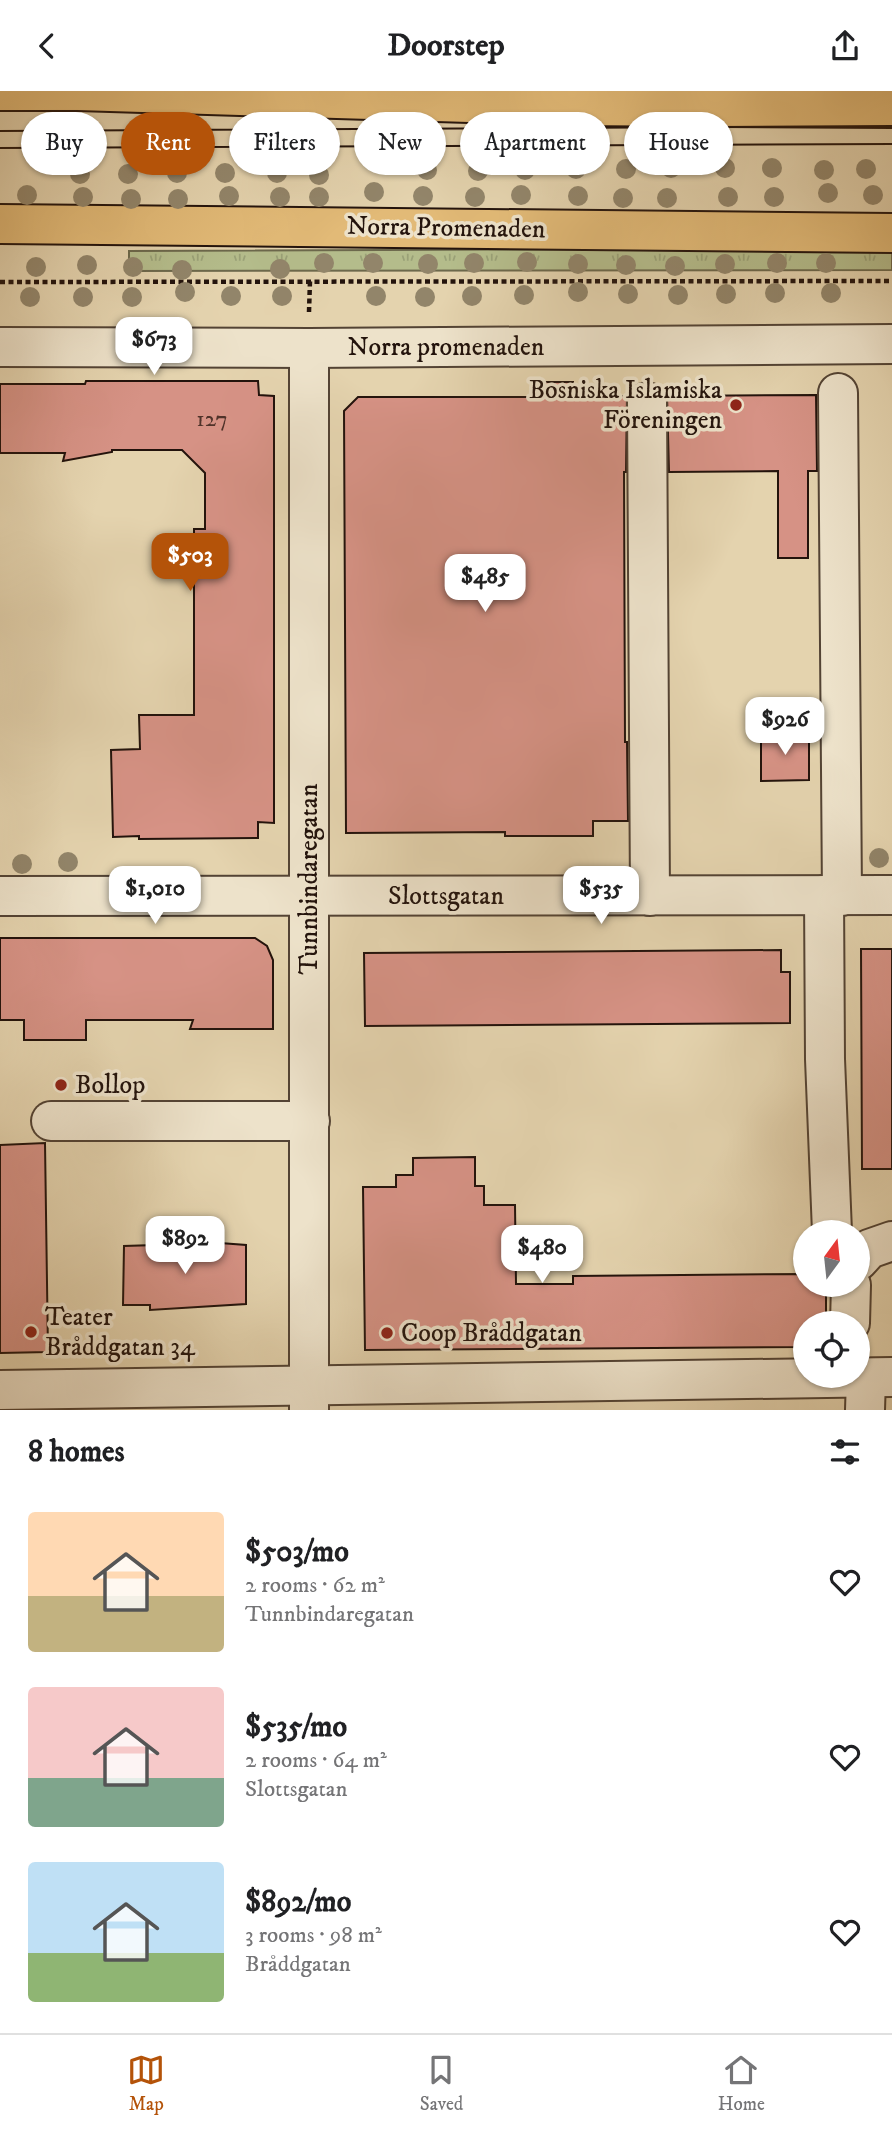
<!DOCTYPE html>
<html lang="en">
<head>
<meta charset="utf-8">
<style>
	:root { --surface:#fff; --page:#f2f2f2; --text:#202124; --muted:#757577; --line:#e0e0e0; --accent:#b45309 }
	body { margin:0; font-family:"IM FELL DW Pica",serif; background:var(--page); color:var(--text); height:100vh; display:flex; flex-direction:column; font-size:26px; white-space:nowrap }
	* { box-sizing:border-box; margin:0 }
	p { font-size:23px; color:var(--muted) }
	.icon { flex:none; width:38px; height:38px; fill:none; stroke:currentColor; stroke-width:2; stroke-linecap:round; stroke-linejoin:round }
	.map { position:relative; height:1319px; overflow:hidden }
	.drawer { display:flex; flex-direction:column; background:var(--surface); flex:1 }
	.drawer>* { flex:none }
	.banner { position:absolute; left:21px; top:21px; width:850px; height:63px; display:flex; gap:14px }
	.needle { width:46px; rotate:15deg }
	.buttons { position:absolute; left:793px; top:1129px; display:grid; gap:14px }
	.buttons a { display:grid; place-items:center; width:77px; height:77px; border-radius:50%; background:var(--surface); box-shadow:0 2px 5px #0004; font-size:35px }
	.price { position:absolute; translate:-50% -60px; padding:0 16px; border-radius:14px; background:#fff; color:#222; font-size:23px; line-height:46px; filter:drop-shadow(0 2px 4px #0008) }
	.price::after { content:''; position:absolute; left:50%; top:42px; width:21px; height:16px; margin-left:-10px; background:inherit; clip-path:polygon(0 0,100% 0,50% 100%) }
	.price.on { background:var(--accent); color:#fff }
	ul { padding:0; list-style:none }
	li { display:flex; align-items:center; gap:21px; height:175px; padding:0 28px }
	li span { display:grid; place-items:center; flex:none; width:196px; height:140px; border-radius:7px; color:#555 }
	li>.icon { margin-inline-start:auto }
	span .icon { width:84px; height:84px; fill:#fffc; stroke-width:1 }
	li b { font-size:30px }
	h2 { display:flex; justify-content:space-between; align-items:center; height:84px; padding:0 28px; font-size:30px }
	.pill { padding:0 24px; border-radius:32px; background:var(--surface); box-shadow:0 2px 5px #0004; font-size:24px; line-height:63px }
	.pill.on { background:var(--accent); color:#fff }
	header { display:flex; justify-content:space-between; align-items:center; height:91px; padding:0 28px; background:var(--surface); font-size:32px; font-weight:800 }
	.tabs { display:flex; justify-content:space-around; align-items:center; height:98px; border-top:2px solid var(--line); background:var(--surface); font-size:19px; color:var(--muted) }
	.tabs a { display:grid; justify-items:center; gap:4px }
	.tabs .on { color:var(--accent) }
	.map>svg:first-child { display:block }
	.grass { fill:url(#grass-tufts); stroke:#6c684c; stroke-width:2 }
	.building { fill:#d69285; stroke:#23130c; stroke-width:2 }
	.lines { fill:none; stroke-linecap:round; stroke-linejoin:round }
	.minor-casing { stroke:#534334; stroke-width:42 }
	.major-casing { stroke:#23130c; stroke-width:42 }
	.path { stroke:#23130c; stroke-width:4.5; stroke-dasharray:5 3.5; stroke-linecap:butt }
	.minor { stroke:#ede2ca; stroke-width:38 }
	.major { stroke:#e2ba77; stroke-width:38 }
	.tram { stroke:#23130c; stroke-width:2 }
	.tree { fill:#92856a }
	.poi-dot { fill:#8f2418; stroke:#ede2ca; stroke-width:2.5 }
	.labels { text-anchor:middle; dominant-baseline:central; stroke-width:7; stroke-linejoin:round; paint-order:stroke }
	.number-label { font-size:23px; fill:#50332a }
	.street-label { font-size:26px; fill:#23130c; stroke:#ede2ca }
	.poi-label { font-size:26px; fill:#23130c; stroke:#ede2ca; text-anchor:start }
</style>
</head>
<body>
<header><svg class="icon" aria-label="back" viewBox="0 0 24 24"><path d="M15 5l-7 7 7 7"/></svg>Doorstep<svg class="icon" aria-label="share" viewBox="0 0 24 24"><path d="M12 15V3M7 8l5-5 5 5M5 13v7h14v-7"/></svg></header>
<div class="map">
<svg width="892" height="1319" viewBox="0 0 892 1319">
	<defs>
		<pattern id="grass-tufts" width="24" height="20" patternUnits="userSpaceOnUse" patternTransform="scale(1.75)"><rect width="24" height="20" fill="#b4bc8b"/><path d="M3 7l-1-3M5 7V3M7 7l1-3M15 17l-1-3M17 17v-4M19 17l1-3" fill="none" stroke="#9aa177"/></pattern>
	</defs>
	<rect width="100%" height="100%" fill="#e4d3ae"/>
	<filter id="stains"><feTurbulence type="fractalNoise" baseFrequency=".00286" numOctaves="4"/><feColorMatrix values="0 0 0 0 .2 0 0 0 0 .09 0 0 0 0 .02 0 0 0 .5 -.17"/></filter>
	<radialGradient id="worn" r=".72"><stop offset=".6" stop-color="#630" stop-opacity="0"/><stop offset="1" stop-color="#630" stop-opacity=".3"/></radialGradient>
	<polygon class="grass" points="892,157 892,179 129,180 129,160"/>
	<g class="building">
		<polygon points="86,290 258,290 259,304 274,305 274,732 258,731 258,747 139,748 139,745 113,746 111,659 140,658 139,624 194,624 194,438 205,438 205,382 182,359 112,359 112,361 63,370 65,362 0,362 0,293 85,293"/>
		<polygon points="532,291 573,291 573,305 627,305 626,381 624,381 625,651 627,651 628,730 593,730 593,745 505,745 505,741 346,742 344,320 358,306 532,306"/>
		<polygon points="816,304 817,380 808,380 808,467 778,467 778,380 669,381 667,305"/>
		<polygon points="809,643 809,689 761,690 761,644"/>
		<polygon points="0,847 255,847 267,855 273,869 273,938 190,938 193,929 86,929 86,949 24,949 24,929 0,929"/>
		<polygon points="861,858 892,858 892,1078 862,1078"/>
		<polygon points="781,859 781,881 790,881 790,932 365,935 364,862"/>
		<polygon points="45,1052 48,1261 0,1262 0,1054"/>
		<polygon points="475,1066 475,1095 484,1095 484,1114 515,1114 516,1193 573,1193 573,1185 805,1183 805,1194 826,1194 826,1232 805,1232 805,1256 365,1259 363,1096 396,1096 396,1084 413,1084 413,1067"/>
		<polygon points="220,1152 246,1154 246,1213 150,1219 150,1214 123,1214 124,1155"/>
	</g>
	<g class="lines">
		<defs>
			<g id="minor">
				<polyline points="0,256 309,257 892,253"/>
				<polyline points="309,257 309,1319"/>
				<polyline points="838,302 842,805"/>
				<polyline points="647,311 650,805"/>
				<polyline points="824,804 825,968 832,1141"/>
				<polyline points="0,805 892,804"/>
				<polyline points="51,1030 310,1030"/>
				<polyline points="858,1170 869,1158 892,1150"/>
				<polyline points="850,1232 851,1194"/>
				<polyline points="0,1299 892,1286"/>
				<polyline points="865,1319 866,1287"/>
			</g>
			<g id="major">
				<polyline points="0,0 78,0 563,15 892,17"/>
				<polyline points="0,133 892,142"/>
			</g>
		</defs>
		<use href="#minor" class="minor-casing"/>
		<use href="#major" class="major-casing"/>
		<g class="path">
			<polyline points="0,191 892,190"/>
			<polyline points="309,221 310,190"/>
		</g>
		<use href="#minor" class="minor"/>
		<use href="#major" class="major"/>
		<g class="tram">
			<polyline points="0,40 892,35"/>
			<polyline points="0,57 892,53"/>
		</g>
	</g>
	<g class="tree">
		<circle cx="671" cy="77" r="10"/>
		<circle cx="725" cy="77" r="10"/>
		<circle cx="772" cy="77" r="10"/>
		<circle cx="576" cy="78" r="10"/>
		<circle cx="626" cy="78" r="10"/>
		<circle cx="866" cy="78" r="10"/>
		<circle cx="427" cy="79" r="10"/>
		<circle cx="525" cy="79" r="10"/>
		<circle cx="824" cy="79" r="10"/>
		<circle cx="478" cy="80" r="10"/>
		<circle cx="177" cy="82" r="10"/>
		<circle cx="225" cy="82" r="10"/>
		<circle cx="277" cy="82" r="10"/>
		<circle cx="80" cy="83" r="10"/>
		<circle cx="128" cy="83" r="10"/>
		<circle cx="319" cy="84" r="10"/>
		<circle cx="374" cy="101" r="10"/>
		<circle cx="828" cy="102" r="10"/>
		<circle cx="27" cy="104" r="10"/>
		<circle cx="521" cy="104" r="10"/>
		<circle cx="873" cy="104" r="10"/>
		<circle cx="229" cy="105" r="10"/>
		<circle cx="423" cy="105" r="10"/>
		<circle cx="578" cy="105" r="10"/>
		<circle cx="83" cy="106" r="10"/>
		<circle cx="280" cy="106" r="10"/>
		<circle cx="319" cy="106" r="10"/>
		<circle cx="475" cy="106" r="10"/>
		<circle cx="728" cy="106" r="10"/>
		<circle cx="774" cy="106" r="10"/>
		<circle cx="623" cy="107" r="10"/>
		<circle cx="667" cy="107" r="10"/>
		<circle cx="131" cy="108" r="10"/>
		<circle cx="178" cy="108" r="10"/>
		<circle cx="527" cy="171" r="10"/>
		<circle cx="324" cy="172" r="10"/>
		<circle cx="373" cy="172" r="10"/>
		<circle cx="474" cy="172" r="10"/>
		<circle cx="777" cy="172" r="10"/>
		<circle cx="826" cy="172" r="10"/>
		<circle cx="428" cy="173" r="10"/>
		<circle cx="578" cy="173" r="10"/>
		<circle cx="725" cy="173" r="10"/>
		<circle cx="87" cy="174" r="10"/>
		<circle cx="626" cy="174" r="10"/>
		<circle cx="675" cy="175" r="10"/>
		<circle cx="36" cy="176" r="10"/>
		<circle cx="133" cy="176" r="10"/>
		<circle cx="280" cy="178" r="10"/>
		<circle cx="182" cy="179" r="10"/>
		<circle cx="185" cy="201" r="10"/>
		<circle cx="578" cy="201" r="10"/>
		<circle cx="775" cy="202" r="10"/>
		<circle cx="831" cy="202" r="10"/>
		<circle cx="628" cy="203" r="10"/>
		<circle cx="726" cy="203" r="10"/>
		<circle cx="524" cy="204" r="10"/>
		<circle cx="678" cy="204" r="10"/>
		<circle cx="231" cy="205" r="10"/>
		<circle cx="282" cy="205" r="10"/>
		<circle cx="376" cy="205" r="10"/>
		<circle cx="472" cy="205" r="10"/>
		<circle cx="30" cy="206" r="10"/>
		<circle cx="83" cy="206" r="10"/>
		<circle cx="132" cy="206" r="10"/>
		<circle cx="425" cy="206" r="10"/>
		<circle cx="879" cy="767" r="10"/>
		<circle cx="68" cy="771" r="10"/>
		<circle cx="22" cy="773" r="10"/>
	</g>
	<g class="poi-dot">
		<circle cx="736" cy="314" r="7"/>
		<circle cx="61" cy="994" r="7"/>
		<circle cx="31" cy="1241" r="7"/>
		<circle cx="387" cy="1242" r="7"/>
	</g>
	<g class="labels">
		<g class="number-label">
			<text x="212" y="328">127</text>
		</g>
		<g class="street-label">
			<text transform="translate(446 137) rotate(1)">Norra Promenaden</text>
			<text x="446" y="256">Norra promenaden</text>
			<text transform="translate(309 788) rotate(-90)">Tunnbindaregatan</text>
			<text x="446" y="805">Slottsgatan</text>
		</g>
		<g class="poi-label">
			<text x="722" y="299" text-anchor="end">Bosniska Islamiska<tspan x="722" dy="30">Föreningen</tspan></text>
			<text x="75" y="994">Bollop</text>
			<text x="45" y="1226">Teater<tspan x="45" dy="30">Bråddgatan 34</tspan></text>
			<text x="401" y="1242">Coop Bråddgatan</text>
		</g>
	</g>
	<rect width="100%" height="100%" filter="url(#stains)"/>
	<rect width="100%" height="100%" fill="url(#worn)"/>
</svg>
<div class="buttons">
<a><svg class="needle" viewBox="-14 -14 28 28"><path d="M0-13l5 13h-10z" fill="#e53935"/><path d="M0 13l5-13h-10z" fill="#757577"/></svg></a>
<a><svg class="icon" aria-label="locate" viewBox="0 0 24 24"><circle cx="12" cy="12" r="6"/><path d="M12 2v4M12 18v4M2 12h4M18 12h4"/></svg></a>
</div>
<b class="price" style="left:154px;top:286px">$673</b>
<b class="price on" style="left:190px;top:502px">$503</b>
<b class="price" style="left:485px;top:523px">$485</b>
<b class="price" style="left:785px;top:666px">$926</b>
<b class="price" style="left:155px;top:835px">$1,010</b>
<b class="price" style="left:601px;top:835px">$535</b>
<b class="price" style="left:185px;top:1185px">$892</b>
<b class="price" style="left:542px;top:1194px">$480</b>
<div class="banner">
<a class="pill">Buy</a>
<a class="pill on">Rent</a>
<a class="pill">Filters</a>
<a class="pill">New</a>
<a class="pill">Apartment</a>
<a class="pill">House</a>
</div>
</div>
<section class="drawer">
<h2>8 homes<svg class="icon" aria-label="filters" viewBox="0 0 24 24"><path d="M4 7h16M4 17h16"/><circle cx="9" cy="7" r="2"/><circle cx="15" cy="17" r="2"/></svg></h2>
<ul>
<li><span style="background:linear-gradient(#ffd9b3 60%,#c2b280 0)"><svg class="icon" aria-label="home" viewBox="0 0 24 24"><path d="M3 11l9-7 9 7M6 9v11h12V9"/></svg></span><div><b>$503/mo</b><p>2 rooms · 62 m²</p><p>Tunnbindaregatan</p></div><svg class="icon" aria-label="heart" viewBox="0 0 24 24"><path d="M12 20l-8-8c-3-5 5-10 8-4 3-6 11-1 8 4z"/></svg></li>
<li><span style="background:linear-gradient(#f6c9c9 65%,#7fa58c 0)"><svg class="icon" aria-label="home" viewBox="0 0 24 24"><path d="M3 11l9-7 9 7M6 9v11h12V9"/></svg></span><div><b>$535/mo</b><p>2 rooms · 64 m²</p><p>Slottsgatan</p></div><svg class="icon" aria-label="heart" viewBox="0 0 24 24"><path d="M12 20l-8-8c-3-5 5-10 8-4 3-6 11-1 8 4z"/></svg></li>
<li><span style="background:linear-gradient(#bfe0f5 65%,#8fb573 0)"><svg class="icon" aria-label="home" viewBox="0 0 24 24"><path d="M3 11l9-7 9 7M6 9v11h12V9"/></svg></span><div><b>$892/mo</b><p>3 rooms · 98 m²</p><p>Bråddgatan</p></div><svg class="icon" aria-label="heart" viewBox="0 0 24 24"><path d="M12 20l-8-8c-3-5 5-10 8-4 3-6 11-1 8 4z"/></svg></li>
</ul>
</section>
<nav class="tabs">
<a class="on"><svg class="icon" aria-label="map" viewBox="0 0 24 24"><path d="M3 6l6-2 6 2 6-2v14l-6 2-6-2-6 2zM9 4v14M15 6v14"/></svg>Map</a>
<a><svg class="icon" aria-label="saved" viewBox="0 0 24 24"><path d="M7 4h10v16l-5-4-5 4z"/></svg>Saved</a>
<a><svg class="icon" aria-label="home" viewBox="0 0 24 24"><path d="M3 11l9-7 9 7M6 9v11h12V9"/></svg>Home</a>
</nav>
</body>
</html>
